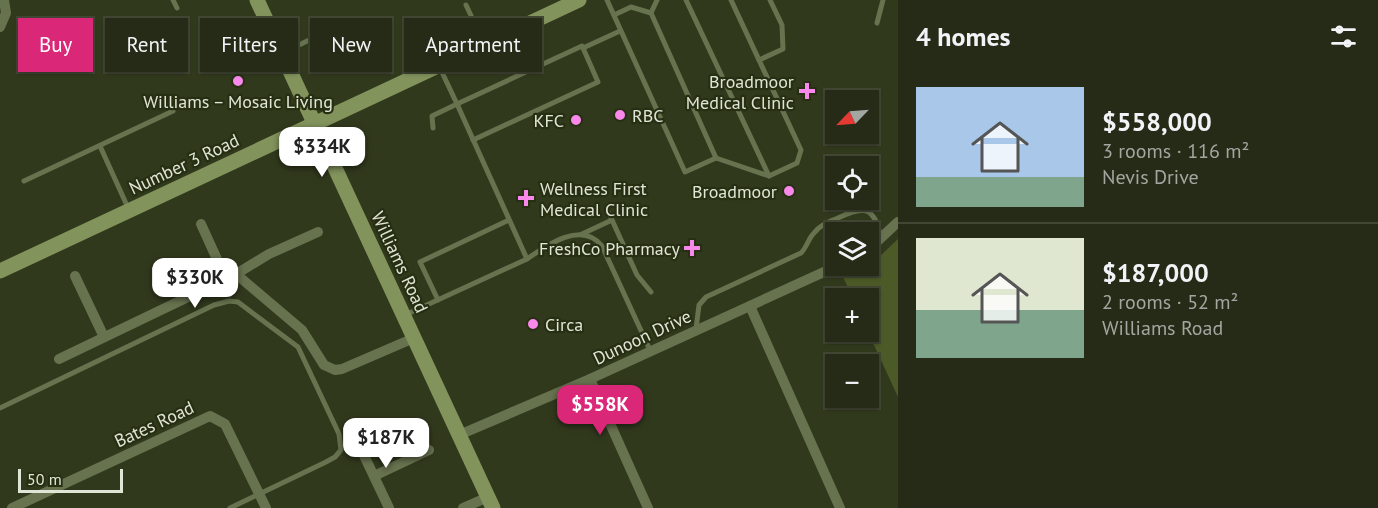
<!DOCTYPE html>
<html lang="en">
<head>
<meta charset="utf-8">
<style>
	:root { --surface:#252b16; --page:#2d331f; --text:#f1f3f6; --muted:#a3a7a1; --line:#424735; --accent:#db2777 }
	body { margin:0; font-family:"PT Sans",sans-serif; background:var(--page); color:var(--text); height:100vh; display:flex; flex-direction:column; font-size:22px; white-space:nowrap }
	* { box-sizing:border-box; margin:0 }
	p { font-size:20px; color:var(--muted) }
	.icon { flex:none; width:33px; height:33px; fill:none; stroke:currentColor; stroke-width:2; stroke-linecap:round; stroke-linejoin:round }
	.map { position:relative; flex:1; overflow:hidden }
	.panel { display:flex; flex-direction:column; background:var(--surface); width:480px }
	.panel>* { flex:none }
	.top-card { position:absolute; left:18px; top:18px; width:570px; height:54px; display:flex; gap:12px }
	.needle { width:39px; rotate:245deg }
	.buttons { position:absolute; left:825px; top:90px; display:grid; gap:12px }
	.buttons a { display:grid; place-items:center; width:54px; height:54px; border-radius:0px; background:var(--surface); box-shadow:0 2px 4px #0004,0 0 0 2px var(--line); font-size:30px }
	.scale { position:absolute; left:18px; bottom:15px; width:105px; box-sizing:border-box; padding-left:6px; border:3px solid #e0e6d5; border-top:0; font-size:16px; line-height:21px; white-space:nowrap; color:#e0e6d5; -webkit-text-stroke:4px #272f13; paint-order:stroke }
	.price { position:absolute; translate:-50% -51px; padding:0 14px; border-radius:12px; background:#fff; color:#222; font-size:20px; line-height:39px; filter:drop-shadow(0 2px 3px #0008) }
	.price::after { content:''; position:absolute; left:50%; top:36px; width:18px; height:14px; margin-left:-9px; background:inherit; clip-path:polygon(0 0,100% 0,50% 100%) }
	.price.active { background:var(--accent); color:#fff }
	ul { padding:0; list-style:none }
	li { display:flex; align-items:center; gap:18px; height:150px; padding:0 18px }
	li+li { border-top:2px solid var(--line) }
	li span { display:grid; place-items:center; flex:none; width:168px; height:120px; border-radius:0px; color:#555 }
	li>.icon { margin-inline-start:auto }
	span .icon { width:72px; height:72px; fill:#fffc; stroke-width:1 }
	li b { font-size:26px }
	h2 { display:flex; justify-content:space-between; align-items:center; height:72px; padding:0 18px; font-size:26px }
	.tag { padding:0 21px; border-radius:0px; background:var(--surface); box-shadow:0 2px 4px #0004,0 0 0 2px var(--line); font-size:21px; line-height:54px }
	.tag.active { background:var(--accent); color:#fff }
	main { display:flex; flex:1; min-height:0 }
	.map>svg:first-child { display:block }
	.green { fill:#4b5a26 }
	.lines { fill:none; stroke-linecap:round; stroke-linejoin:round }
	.lane { stroke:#67724f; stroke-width:5 }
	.street { stroke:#67724f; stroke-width:10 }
	.secondary { stroke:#82935c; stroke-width:15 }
	.poi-dot { fill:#f888ea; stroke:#272f13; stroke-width:2 }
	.labels { text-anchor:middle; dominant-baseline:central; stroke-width:4.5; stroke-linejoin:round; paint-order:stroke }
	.poi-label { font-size:18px; fill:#e0e6d5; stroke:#272f13; text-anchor:end }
	.street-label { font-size:18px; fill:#e0e6d5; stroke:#272f13 }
</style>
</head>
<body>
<main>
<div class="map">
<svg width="898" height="508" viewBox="0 0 898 508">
	<rect width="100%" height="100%" fill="#31391d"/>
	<polygon class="green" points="898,239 898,397 868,332 868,298 853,298 842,275 863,266 868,266 869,263 880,256"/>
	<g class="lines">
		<g class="lane">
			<polyline points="173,0 177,8"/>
			<polyline points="607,0 685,172 716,158 769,176 797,163 801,150 731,0"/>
			<polyline points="686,0 769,176"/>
			<polyline points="466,5 484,43"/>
			<polyline points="651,13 657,0"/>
			<polyline points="614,15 631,7 651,13 716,158"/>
			<polyline points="877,23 883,0"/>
			<polyline points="284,52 320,35"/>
			<polyline points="759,60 783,49 782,25 770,0"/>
			<polyline points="433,128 432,116 457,104 440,68"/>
			<polyline points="473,140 598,82 583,48"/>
			<polyline points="100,146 129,210"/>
			<polyline points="24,181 173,111"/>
			<polyline points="607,210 612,220"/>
			<polyline points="582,234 612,220 637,275 651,292"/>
			<polyline points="527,259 457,104 582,46 583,48 620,31"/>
			<polyline points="438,300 420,262 509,220"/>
			<path d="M 405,315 L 527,259 C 547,245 582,220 602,246 L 650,350"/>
			<path d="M 696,329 L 699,305 L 706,297 L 801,253 C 807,247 808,239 814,233 C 820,225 829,222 838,218 C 866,205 874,207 881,238"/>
			<polyline points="0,408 214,305 229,301 238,302 298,347 339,434 341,450 335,457 326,462 230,508"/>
		</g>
		<g class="street">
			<polyline points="0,27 6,13 4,0"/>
			<polyline points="201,224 226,279"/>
			<polyline points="868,250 898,222"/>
			<polyline points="236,274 302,330 324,365 335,370 342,369 414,338"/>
			<polyline points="75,276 104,337"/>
			<polyline points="750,306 840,508"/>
			<polyline points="59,359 236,274 269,254 318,232"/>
			<polyline points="590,379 648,508"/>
			<polyline points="459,435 590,379 837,266"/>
			<polyline points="359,445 389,508"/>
			<polyline points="374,476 429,450"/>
			<polyline points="12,508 210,416 225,424 266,508"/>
			<polyline points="463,508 488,497"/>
		</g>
		<g class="secondary">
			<polyline points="257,0 493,508"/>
			<polyline points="0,271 579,0"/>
		</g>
	</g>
	<g class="poi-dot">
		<circle cx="238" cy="81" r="6"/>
		<path d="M804 82h6v6h6v6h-6v6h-6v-6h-6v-6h6z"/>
		<circle cx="620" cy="115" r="6"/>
		<circle cx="576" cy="120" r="6"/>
		<circle cx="789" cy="191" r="6"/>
		<path d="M523 189h6v6h6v6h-6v6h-6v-6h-6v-6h6z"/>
		<path d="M689 239h6v6h6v6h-6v6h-6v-6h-6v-6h6z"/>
		<circle cx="533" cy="324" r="6"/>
	</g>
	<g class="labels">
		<g class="poi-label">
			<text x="794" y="81">Broadmoor<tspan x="794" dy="21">Medical Clinic</tspan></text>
			<text x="238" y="101" text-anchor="middle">Williams – Mosaic Living</text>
			<text x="632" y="115" text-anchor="start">RBC</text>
			<text x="564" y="120">KFC</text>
			<text x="540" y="188" text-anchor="start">Wellness First<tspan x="540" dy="21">Medical Clinic</tspan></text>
			<text x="777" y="191">Broadmoor</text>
			<text x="680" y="248">FreshCo Pharmacy</text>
			<text x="545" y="324" text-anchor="start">Circa</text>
		</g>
		<g class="street-label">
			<text transform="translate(184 164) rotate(-25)">Number 3 Road</text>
			<text transform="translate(400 262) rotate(65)">Williams Road</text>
			<text transform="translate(642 337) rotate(-25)">Dunoon Drive</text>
			<text transform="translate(154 424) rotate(-25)">Bates Road</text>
		</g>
	</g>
</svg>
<div class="buttons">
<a><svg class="needle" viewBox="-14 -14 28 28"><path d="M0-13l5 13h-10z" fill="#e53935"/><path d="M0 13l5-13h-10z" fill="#a3a7a1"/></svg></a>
<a><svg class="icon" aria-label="locate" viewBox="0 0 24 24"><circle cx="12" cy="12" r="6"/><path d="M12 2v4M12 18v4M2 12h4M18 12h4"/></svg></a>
<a><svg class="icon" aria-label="layers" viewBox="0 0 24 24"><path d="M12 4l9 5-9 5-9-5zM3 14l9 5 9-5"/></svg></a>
<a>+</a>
<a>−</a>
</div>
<div class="scale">50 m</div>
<b class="price" style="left:322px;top:178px">$334K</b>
<b class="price" style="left:195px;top:309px">$330K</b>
<b class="price active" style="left:600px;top:436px">$558K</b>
<b class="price" style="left:386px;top:469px">$187K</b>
<div class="top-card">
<a class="tag active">Buy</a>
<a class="tag">Rent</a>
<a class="tag">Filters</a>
<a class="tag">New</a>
<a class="tag">Apartment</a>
</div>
</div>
<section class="panel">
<h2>4 homes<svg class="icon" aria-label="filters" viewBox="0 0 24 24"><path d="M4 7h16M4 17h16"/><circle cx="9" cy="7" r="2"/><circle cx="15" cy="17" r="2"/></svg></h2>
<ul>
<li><span style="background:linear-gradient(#a9c7e8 75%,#7fa58c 0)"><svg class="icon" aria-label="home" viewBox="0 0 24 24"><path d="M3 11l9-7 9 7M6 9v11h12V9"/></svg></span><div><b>$558,000</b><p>3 rooms · 116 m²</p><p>Nevis Drive</p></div></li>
<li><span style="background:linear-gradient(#dfe7d0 60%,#7fa58c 0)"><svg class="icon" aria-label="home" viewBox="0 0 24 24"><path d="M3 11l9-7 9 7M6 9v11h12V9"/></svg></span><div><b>$187,000</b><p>2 rooms · 52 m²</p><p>Williams Road</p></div></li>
</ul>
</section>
</main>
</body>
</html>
